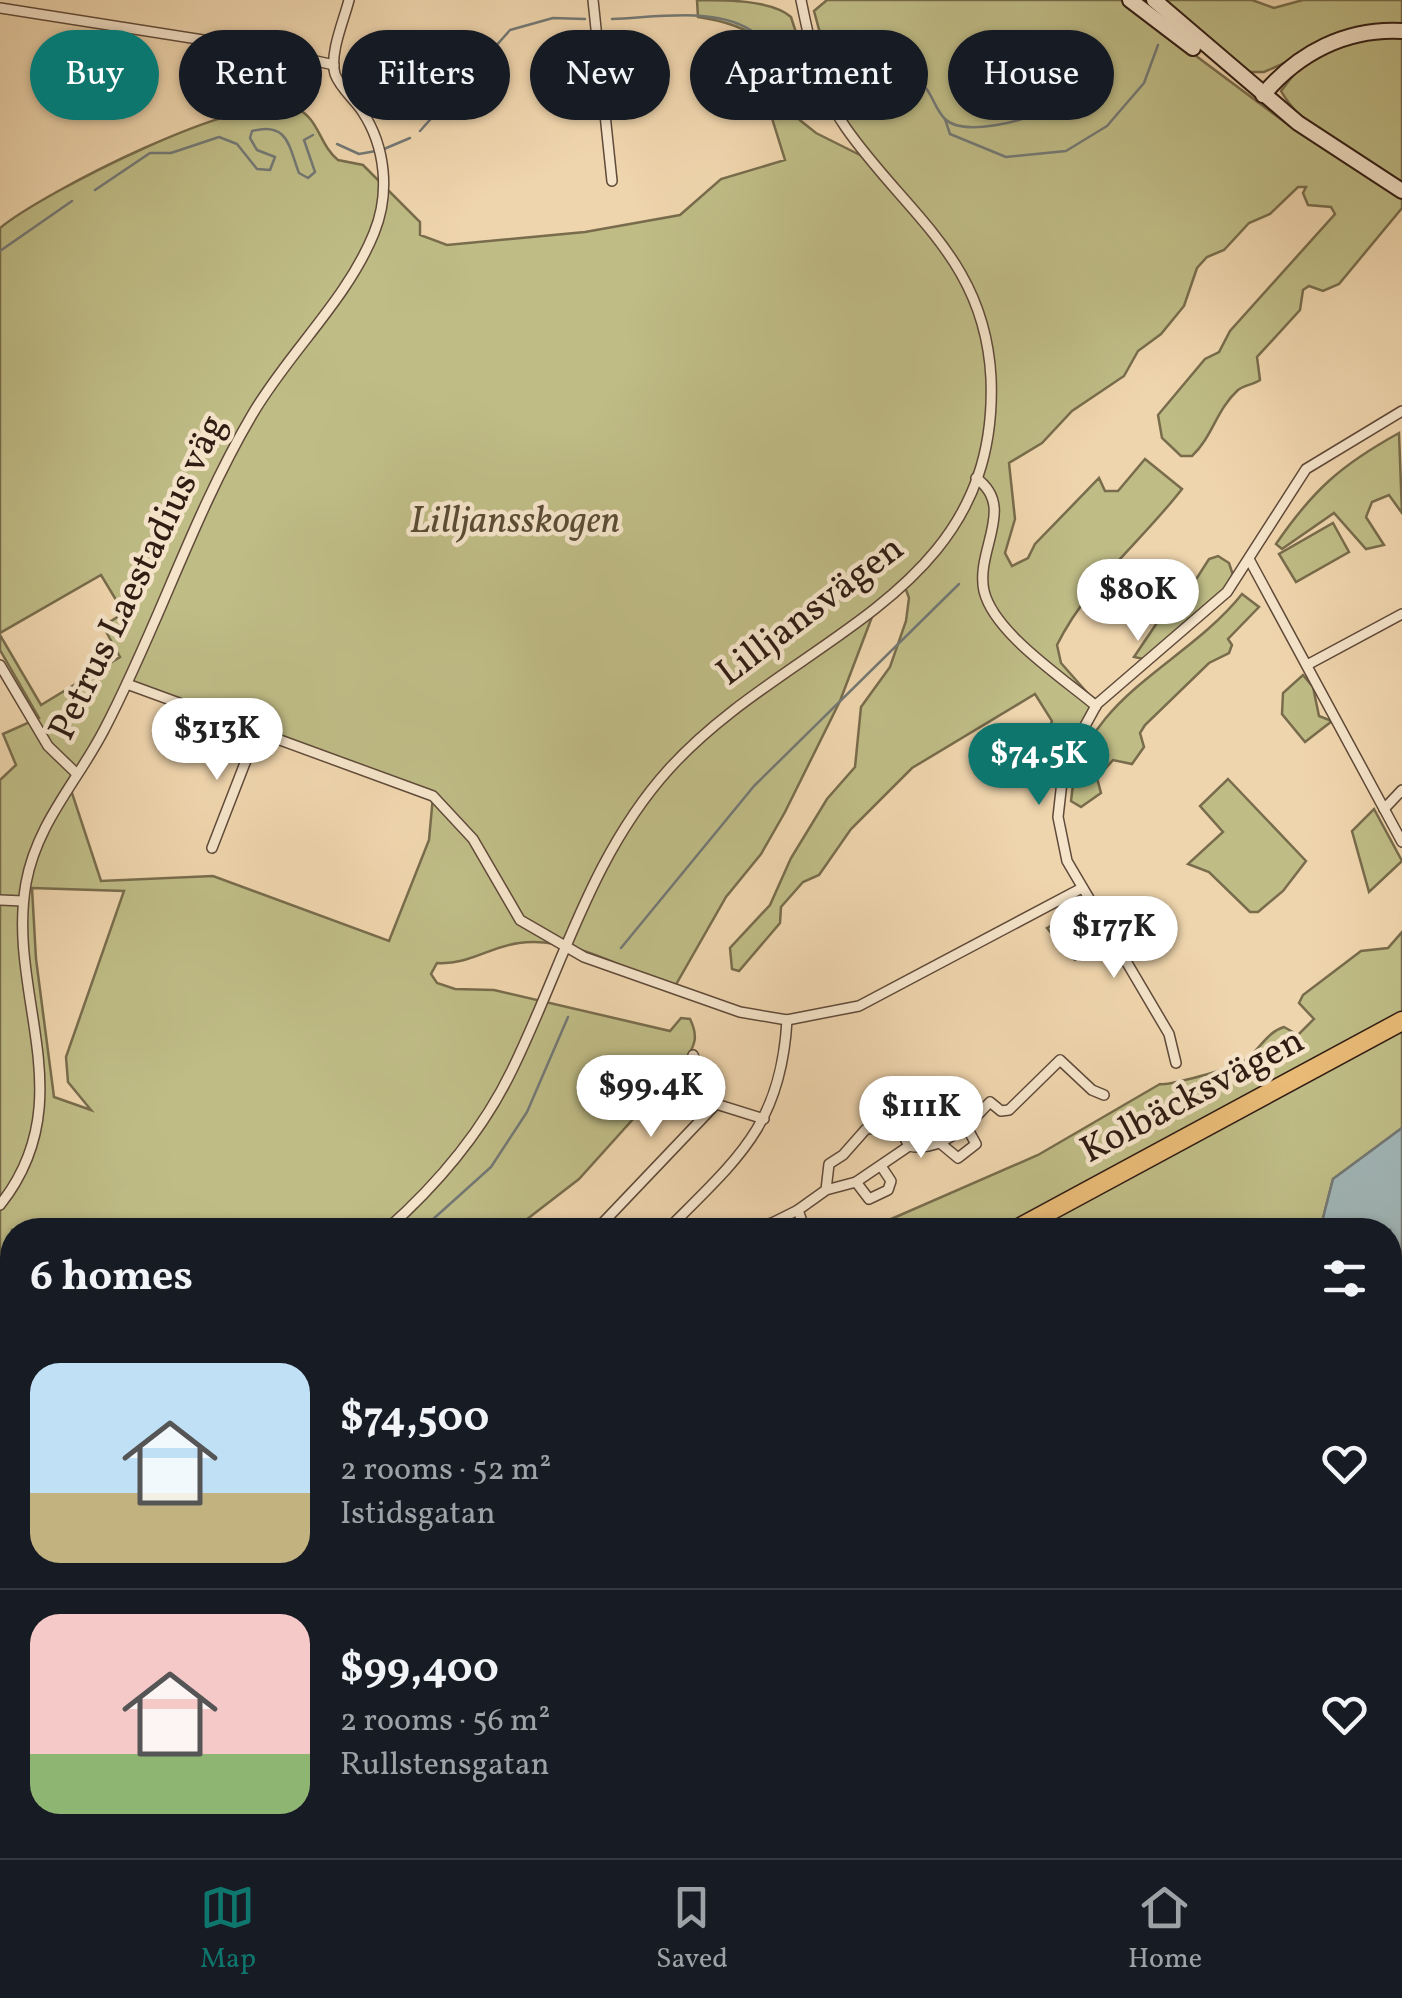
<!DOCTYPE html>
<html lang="en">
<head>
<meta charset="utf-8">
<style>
	:root { --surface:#171b24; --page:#242831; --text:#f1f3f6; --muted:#9ea1a6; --line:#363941; --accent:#0f766e }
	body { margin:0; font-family:Vollkorn,serif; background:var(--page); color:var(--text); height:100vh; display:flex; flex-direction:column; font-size:38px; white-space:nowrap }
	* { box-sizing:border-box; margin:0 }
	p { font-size:32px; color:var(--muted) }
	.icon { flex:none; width:55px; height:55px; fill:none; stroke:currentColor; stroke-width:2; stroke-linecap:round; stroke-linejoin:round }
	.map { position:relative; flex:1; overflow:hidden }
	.sheet { position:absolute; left:0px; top:1218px; width:1402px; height:642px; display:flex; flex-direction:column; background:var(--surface); border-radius:40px 40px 0 0; box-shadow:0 2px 8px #0004 }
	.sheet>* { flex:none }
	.banner { position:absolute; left:30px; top:30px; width:1342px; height:90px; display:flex; gap:20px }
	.price { position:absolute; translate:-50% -85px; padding:0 22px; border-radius:35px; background:#fff; color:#222; font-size:32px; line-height:65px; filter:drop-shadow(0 2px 5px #0008) }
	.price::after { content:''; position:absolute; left:50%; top:60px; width:30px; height:22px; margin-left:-15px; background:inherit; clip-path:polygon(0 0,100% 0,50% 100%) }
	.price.active { background:var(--accent); color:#fff }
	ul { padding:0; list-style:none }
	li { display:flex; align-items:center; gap:30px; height:250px; padding:0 30px }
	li+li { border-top:2px solid var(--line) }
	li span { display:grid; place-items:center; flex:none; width:280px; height:200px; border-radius:30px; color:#555 }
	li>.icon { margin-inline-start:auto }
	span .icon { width:120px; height:120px; fill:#fffc; stroke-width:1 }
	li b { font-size:42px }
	h2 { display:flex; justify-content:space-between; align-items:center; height:120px; padding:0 30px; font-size:42px }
	.chip { padding:0 35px; border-radius:45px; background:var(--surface); box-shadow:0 2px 8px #0004; font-size:35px; line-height:90px }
	.chip.active { background:var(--accent); color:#fff }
	.tab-bar { display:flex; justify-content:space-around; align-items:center; height:140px; border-top:2px solid var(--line); background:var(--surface); font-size:28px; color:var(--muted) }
	.tab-bar a { display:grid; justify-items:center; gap:5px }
	.tab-bar .active { color:var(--accent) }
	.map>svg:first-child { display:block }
	.green { fill:#bfbc86; stroke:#786c4c; stroke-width:2.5; fill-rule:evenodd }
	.water { fill:#a0b5b6; stroke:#737875; stroke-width:2.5 }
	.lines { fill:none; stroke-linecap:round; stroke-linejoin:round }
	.stream { stroke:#737875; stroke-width:2.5 }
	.street-casing { stroke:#604a3a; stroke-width:12 }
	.secondary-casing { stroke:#301c13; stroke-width:18 }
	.highway-casing { stroke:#301c13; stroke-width:21 }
	.street { stroke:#f5e4ca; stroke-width:9 }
	.secondary { stroke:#f5e4ca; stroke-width:14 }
	.highway { stroke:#e8ba76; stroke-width:18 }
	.labels { text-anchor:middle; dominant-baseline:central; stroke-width:9; stroke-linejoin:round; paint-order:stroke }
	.park-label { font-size:38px; font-style:italic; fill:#5b4c36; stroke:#f5e4ca }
	.street-label { font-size:38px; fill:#301c13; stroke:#f5e4ca }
</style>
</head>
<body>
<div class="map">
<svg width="1402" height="1858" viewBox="0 0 1402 1858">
	<rect width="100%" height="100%" fill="#efd5ad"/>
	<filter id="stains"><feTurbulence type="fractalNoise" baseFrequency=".002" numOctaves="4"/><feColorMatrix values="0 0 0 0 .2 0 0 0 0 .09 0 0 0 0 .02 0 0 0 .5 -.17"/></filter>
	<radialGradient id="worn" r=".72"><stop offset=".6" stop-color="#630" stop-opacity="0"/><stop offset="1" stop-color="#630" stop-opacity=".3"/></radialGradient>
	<g class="green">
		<path d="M 697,0 C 726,0 772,0 791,17 L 818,100 L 809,115 L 796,117 L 816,133 L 872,161 L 846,129 L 814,11 L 827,0 L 1121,0 L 1294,129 L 1402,197 L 1402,208 L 1339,284 L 1323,291 L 1309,286 L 1303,290 L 1300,310 L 1257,357 L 1260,380 C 1253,385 1244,385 1238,390 C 1216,410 1213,436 1192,456 L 1181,456 L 1162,438 L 1158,415 L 1205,359 L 1219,352 L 1230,331 L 1335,214 L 1331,207 L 1308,205 L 1303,193 L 1306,187 L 1298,187 L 1270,214 L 1249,223 L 1224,250 L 1207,257 L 1197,268 L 1184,306 L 1161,334 L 1138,351 L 1124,376 L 1072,411 L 1042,443 L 1009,463 L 1015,519 L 1005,553 L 1012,566 L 1028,558 L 1035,544 L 1099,478 L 1105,491 L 1118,491 L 1145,459 L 1182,489 C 1141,542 1087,584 1057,645 L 1061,663 L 1097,704 L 1072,744 L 1045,737 L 1052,721 L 1035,694 L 912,768 L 851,829 L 819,875 L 803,882 L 781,907 L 780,923 L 739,971 L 732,969 L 730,948 L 770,905 L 791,858 L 827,799 L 855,767 L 861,707 L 890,667 L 906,621 L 909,598 L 905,587 L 875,609 L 840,701 L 785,812 L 761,854 L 726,897 L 674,988 C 629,971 569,935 519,943 C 489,947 469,965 437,963 L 431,974 L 437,983 L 455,989 L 494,990 L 670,1031 L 681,1018 L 690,1019 C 700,1039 693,1047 684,1064 C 679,1074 679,1088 676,1098 L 643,1108 L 579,1179 L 513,1230 L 12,1230 L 12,1425 L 0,1414 L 0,780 L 16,765 L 3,734 L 39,718 L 0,650 L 0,635 L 41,705 L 120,657 L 103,626 L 124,613 L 101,575 L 0,633 L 0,228 C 44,192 244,90 295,108 C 319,117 319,145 338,160 L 363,165 L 420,222 L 420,235 L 447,245 L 585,232 L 680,215 L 721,179 L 785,160 L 771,115 L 796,88 C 781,42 742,23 698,17 ZM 127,684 L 433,796 L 429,840 L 389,941 L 213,876 L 101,881 L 69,784 ZM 32,888 L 124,891 L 66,1057 L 68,1082 L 91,1110 L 54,1097 L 36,959 Z"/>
		<path d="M 1163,0 L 1252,0 L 1274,8 L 1303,0 L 1402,0 L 1402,182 C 1362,159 1305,133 1281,91 L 1312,51 L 1264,72 L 1250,72 Z"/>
		<path d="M 1399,433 L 1402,513 L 1389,495 L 1372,502 L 1366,517 L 1384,545 L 1366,549 L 1334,513 L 1282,549 L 1276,544 C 1313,490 1341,465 1399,433 Z"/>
		<polygon points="1333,523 1349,552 1296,582 1279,554"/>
		<polygon points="1218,556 1229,563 1235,581 1148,660 1134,657 1167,608 1186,595 1209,559"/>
		<path d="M 1242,594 L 1259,607 L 1228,639 L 1232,645 L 1229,653 L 1209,663 L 1145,725 L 1140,733 L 1144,747 L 1132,764 L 1113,760 L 1097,778 L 1101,793 L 1081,807 L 1071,801 C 1080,697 1184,667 1242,594 Z"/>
		<polygon points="1303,675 1313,687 1319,716 1332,721 1305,742 1282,714 1283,693"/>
		<polygon points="1228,779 1306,861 1283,891 1258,912 1250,912 1209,872 1188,864 1223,832 1200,806"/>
		<polygon points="1374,809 1402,861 1369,892 1352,831"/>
		<polygon points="1080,910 1107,942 1075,960 1047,928"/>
		<path d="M 1402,932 L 1402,1128 L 1333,1179 L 1320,1230 L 866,1230 L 1038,1155 L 1160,1084 C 1169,1086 1232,1068 1242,1062 C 1258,1053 1266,1032 1284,1027 L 1298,1035 L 1314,1019 L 1299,1003 L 1303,995 L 1361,951 L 1388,948 Z"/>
		<polygon points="1402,1249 1402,1666 1390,1672 1390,1258"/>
		<polygon points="0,1451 12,1452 12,1848 1168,1848 1141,1858 0,1858"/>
	</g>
	<g class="water">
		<polygon points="1402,1128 1402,1249 1390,1258 1390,1230 1320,1230 1333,1179"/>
		<polygon points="1402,1666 1402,1858 1141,1858 1168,1848 1390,1848 1390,1672"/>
	</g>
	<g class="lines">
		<g class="stream">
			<path d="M 612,19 C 654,18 720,5 756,34 C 775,48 783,73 802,86"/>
			<path d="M 852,88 L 887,106 L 900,99 L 905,82 L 917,80 C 932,89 933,107 945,119 C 963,137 1027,121 1046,109"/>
			<polyline points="945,119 950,134 1006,157 1066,151 1107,126 1144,83 1158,45"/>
			<polyline points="420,131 510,30 553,18 585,19"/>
			<polyline points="337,144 359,154 376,151"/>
			<polyline points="384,149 410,138"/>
			<path d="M 95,190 L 150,153 L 171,153 L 219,137 L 237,144 L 257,169 L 270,170 L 275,157 L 257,150 L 250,138 L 252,131 C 288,121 289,147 299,173 L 308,178 L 315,172 L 304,140 L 313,135"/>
			<polyline points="0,251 72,201"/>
			<polyline points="621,948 754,786 959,584"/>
			<polyline points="421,1230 491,1167 527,1112 568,1017"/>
			<polyline points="426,1858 432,1848"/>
		</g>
		<defs>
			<g id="street">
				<polyline points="593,0 612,181"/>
				<polyline points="0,8 267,50 334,65"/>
				<path d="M 976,478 C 1017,507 975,550 984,591 C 994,633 1063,678 1096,706"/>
				<polyline points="1249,559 1402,842"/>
				<polyline points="0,665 48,746 77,774"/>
				<polyline points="1307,665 1402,614"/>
				<polyline points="127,684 433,796 473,839 520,920 584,957 740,1012 787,1020 859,1006 1080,889"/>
				<polyline points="1384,809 1402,790"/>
				<polyline points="212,848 257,732"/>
				<polyline points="0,900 23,901"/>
				<polyline points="1176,1063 1169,1034 1067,861 1058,817 1064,764 1097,704 1227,592 1306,469 1402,411"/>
				<polyline points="716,1104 764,1119"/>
				<polyline points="944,1138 939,1126 954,1117 961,1128"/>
				<polyline points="940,1143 958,1158 976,1144 966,1126"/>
				<path d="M 909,1146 C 940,1153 970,1124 990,1102 L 1001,1111 L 1009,1110 L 1060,1060 L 1092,1090 L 1104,1095"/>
				<polyline points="856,1182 869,1199 888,1190 891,1181 881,1166"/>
				<path d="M 0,1205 C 84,1099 6,996 26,883 C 37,823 77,782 104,730 C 158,627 193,515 252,415 C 288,353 347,300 374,233 C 390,194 386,147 362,111 C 354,99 340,88 335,74 C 329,54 344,20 349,0"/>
				<polyline points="772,1223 798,1210"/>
				<path d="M 386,1230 C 438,1184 482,1132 512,1070 C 562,968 591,855 669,769 C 790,635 1000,598 991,378 C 985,259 907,215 846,128 C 819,91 810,44 801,0"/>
				<polyline points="596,1230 716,1104 693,1055"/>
				<path d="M 667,1230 C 737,1159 781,1126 787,1020"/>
				<polyline points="742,1230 772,1223 775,1230"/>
				<polyline points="805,1230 798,1210 826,1190 829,1164 843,1155 866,1129 899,1127 909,1146 856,1182 826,1190"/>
				<polyline points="0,1471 12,1487"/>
				<polyline points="1390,1623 1402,1610"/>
				<polyline points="1028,1858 1042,1848"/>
			</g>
			<g id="secondary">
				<polyline points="1130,0 1193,48"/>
				<polyline points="1154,0 1298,123 1402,191"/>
				<path d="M 1263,95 C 1298,53 1346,28 1402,31"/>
			</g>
			<g id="highway">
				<polyline points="1015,1230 1402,1021"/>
				<polyline points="0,1591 12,1583"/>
				<polyline points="0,1606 12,1602"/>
			</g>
		</defs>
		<use href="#street" class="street-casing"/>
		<use href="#secondary" class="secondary-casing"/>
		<use href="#highway" class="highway-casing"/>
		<use href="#street" class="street"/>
		<use href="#secondary" class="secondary"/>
		<use href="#highway" class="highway"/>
	</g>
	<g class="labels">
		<g class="park-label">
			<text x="515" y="522">Lilljansskogen</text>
		</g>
		<g class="street-label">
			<text transform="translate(139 578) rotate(-64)">Petrus Laestadius väg</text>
			<text transform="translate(811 612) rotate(-37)">Lilljansvägen</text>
			<text transform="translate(1193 1097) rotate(-28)">Kolbäcksvägen</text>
		</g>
	</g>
	<rect width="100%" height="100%" filter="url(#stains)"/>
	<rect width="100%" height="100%" fill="url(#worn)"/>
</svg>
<b class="price" style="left:1138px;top:644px">$80K</b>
<b class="price" style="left:217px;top:783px">$313K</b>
<b class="price active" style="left:1039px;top:808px">$74.5K</b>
<b class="price" style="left:1114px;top:981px">$177K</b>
<b class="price" style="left:651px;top:1140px">$99.4K</b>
<b class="price" style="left:921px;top:1161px">$111K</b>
<div class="banner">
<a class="chip active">Buy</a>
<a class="chip">Rent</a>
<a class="chip">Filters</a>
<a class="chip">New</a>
<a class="chip">Apartment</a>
<a class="chip">House</a>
</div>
<section class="sheet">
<h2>6 homes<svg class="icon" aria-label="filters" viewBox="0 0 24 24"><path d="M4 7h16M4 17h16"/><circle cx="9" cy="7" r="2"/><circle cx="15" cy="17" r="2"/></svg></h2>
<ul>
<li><span style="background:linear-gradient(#bfe0f5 65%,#c2b280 0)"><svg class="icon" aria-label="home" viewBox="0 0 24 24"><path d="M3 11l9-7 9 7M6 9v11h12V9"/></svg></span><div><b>$74,500</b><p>2 rooms · 52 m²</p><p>Istidsgatan</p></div><svg class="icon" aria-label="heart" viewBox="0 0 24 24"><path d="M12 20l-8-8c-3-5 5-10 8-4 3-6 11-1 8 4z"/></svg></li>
<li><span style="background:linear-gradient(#f6c9c9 70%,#8fb573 0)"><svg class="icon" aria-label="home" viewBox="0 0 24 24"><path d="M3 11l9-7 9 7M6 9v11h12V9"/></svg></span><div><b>$99,400</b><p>2 rooms · 56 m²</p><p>Rullstensgatan</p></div><svg class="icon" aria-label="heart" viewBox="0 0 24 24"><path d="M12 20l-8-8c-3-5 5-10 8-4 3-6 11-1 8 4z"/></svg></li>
</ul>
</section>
</div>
<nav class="tab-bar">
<a class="active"><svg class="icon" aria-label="map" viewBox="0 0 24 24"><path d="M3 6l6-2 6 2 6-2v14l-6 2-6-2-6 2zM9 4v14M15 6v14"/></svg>Map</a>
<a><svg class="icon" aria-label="saved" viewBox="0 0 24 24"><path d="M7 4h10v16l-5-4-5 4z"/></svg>Saved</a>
<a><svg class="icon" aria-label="home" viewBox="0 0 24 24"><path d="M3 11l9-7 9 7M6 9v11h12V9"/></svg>Home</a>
</nav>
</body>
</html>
